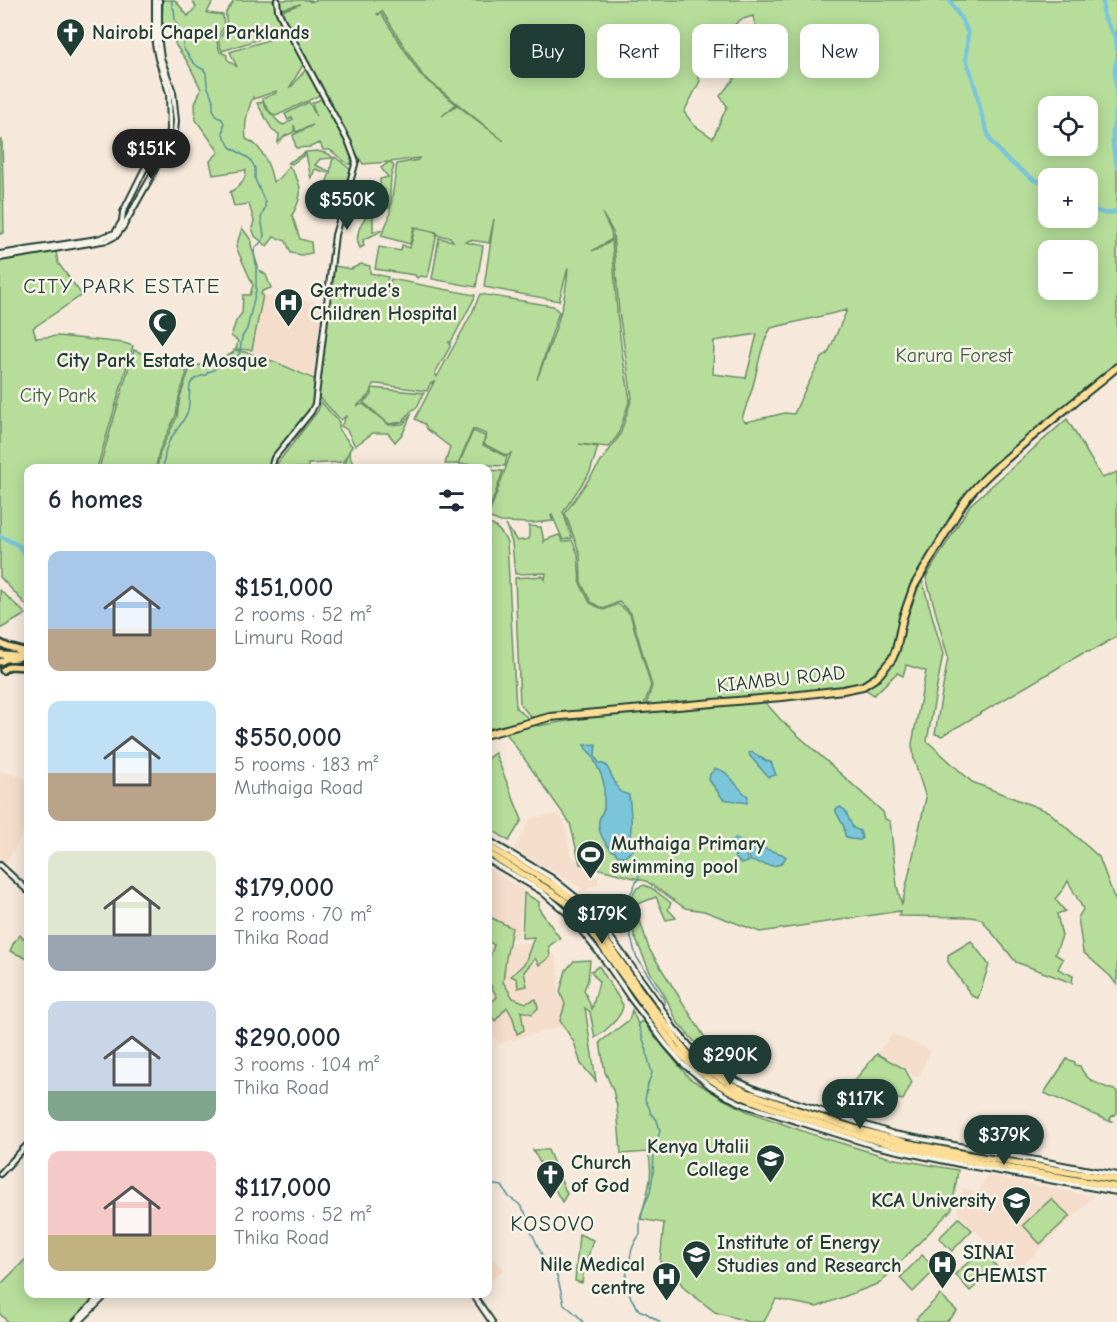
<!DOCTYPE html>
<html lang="en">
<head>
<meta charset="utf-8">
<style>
	:root { --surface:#fff; --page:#f6f6f7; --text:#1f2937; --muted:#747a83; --accent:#1f3d34 }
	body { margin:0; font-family:"Comic Neue",sans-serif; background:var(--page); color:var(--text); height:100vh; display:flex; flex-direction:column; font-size:22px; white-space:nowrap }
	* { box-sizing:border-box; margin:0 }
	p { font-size:20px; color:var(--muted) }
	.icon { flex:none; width:33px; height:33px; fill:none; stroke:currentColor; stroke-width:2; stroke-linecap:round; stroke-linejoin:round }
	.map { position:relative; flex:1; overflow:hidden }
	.sheet { position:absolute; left:24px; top:464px; width:468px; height:834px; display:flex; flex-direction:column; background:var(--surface); border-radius:12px; box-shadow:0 3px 15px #0003 }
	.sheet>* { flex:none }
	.hud { position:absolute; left:510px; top:24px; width:516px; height:54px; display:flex; gap:12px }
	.tools { position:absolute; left:1038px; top:96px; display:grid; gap:12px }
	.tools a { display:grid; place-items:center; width:60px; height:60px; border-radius:12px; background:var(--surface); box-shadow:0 3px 15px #0003; font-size:30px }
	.price { position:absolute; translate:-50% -51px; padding:0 14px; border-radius:21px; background:var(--accent); color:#fff; font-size:20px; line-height:39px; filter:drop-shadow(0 2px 3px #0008) }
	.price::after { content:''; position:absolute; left:50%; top:36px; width:18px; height:14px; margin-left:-9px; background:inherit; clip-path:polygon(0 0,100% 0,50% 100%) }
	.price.active { background:#222; color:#fff }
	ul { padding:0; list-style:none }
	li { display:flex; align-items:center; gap:18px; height:150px; padding:0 24px }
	li span { display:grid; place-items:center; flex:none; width:168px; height:120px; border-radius:12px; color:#555 }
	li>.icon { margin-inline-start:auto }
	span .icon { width:72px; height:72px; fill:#fffc; stroke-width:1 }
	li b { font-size:26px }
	h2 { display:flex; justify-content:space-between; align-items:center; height:72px; padding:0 24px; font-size:26px }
	.pill { padding:0 21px; border-radius:12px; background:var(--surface); box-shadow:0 3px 15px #0003; font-size:21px; line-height:54px }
	.pill.active { background:var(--accent); color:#fff }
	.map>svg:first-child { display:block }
	.built { fill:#f5ddcb }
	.green { fill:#b6de9a; stroke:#6a8e67; stroke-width:1.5; fill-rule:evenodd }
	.water { fill:#7ac5da; stroke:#568f98; stroke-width:1.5 }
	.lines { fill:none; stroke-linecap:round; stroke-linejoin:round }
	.stream { stroke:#568f98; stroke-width:1.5 }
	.river { stroke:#7ac5da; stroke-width:4.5 }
	.primary-tunnel { stroke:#cbc7ba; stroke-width:5; stroke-dasharray:5 2.5; stroke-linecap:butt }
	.trunk-tunnel { stroke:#cbc7ba; stroke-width:6; stroke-dasharray:6 3; stroke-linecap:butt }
	.secondary-casing { stroke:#1f3d34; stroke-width:8 }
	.primary-casing { stroke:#1f3d34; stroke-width:10 }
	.trunk-casing { stroke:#1f3d34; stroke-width:10 }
	.secondary { stroke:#f7f3e8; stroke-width:4 }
	.primary { stroke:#fdde96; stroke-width:5 }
	.trunk { stroke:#fdde96; stroke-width:6 }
	.labels { text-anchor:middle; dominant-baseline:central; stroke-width:5; stroke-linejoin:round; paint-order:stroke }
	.poi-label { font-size:20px; font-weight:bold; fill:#1f3d34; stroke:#f7f3e8; text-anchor:start }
	.park-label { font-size:20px; fill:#3d5d48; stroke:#f7f3e8 }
	.street-label { font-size:20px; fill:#1f3d34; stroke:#f7f3e8 }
	.neighbourhood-label { font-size:21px; letter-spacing:1.5px; fill:#1f3d34; stroke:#f7f3e8 }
	.quarter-label { font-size:22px; letter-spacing:1.5px; fill:#1f3d34; stroke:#f7f3e8 }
</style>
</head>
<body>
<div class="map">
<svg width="1117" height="1322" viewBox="0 0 1117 1322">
	<rect width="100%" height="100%" fill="#f6e9db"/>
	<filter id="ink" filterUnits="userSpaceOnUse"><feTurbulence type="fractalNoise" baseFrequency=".0167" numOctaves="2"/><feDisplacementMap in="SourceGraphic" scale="12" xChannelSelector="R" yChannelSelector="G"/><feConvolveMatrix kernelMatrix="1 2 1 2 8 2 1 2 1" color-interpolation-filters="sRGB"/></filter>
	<g filter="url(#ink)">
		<g class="built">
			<polygon points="264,296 322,303 316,378 253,351"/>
			<polygon points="0,771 24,777 28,781 28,818 24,831 8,861 5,864 0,859"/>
			<polygon points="558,814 565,822 571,856 598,877 598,885 585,890 514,849 531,818"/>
			<polygon points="488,869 522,889 519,938 488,940"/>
			<polygon points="543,943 548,945 550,953 556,956 559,978 558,997 568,998 567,1025 498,1044 488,1023 488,944"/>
			<polygon points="892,1034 931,1050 919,1077 913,1077 908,1069 878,1053"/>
			<polygon points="988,1175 1094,1197 1014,1274 983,1238 957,1213 963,1188 978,1192"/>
			<polygon points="488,1254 501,1265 504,1269 488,1283"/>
		</g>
		<g class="green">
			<path d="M 163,0 L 175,0 L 188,16 L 196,7 L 192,0 L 213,1 L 207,13 L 223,15 L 224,27 L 216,39 L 220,52 L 227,55 L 227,59 L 237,67 L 230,52 L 287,34 L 304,63 L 290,87 L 292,86 L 307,68 L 320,95 L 276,116 L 269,111 L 262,99 L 276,93 L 276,91 L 254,99 L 253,97 C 247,112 244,124 246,139 C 262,145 270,166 273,182 L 280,178 L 289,166 C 303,185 304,195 292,215 L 300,239 L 311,242 L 312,253 L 301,255 L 291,253 L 286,241 L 274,237 L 267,246 L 255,236 L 252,228 L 254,221 L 249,204 L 234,206 L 230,192 C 239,187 246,181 246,170 L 213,175 L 210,161 L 219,152 L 196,120 L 195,104 L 201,89 L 187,61 L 176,46 L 172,31 L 162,22 Z"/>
			<path d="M 232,0 L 275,0 L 277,12 L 285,31 L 222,51 L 218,40 C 221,36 225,31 226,27 C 228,14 221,15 233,3 Z"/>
			<path d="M 279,0 L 312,0 L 309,1 L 310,2 L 316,0 L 1117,0 L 1117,365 L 964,499 L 920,573 L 943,654 L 927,741 L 972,782 L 1049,812 L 1099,857 L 1115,900 L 1117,899 L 1117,985 L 1110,976 L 1083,952 L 1078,918 L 1083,909 L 1068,881 L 1064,888 L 1055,899 L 1065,911 L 1057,914 L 1062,936 L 1055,954 L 1063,959 L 1058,969 L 1073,976 L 1072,983 L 1016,962 L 981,919 L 971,917 L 899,916 L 900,911 L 760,932 L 704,911 L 685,908 L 646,881 L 580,864 L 570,823 L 501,726 L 488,729 L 488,523 C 498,527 503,533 507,543 L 516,708 L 538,726 L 592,717 L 696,708 L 695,706 L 765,702 L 781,720 L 883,812 L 885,819 L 890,821 L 897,886 L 902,905 L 926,798 L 914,760 L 912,744 L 926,671 L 906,665 L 903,676 L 897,673 L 874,695 L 859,685 L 645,709 L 652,686 L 631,613 L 619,602 L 603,609 L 591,602 L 581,582 L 580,554 L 565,513 L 620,435 L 632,398 L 619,312 L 613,232 L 602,213 L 611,232 L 612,239 L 592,251 L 607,244 L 612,240 L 617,312 L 622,353 L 630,399 L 618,435 L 609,447 L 579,444 L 598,447 L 590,472 L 563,512 L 572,538 L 563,540 L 552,515 L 551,516 L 553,521 L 532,523 L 501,522 L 488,517 L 511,453 L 507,456 L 484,444 L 486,434 L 473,429 L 458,464 L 445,464 L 450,447 L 427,429 L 425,424 L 415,419 L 434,382 L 430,384 L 427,391 L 378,384 L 373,384 L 372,388 L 424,393 L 417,407 L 411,411 L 402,422 L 389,424 L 363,402 L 372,395 L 372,389 L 371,393 L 357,406 L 363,404 L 389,425 L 403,424 L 412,413 L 403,433 L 395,442 L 388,433 L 373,433 L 355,446 L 347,430 L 341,426 L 347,415 L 341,420 L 322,400 L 314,397 L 310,411 L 304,418 L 304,427 L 290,443 L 283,444 L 273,458 L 268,468 L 157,468 L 160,452 L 177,417 L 180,397 L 189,371 L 196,366 L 214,362 L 223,358 L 233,353 L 234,350 C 262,354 288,368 314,379 L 321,376 L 334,266 L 351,269 L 361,264 L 370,266 L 370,273 L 388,277 L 384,294 L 387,292 L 391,279 L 475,295 L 474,299 L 451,342 L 448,342 L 450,343 L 450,347 L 435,373 L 437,377 L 472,313 L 480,294 L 553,306 L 559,312 L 537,379 C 551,343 566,307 568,268 L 559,301 L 484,287 L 494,219 L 489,243 L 470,240 L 465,242 L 483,246 L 476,287 L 432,279 L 439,238 L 453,241 L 450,237 L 439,236 L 436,232 L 414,227 L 410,244 L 381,236 L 389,218 L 397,164 L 418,160 L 419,158 L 390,162 L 394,166 L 391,176 L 389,208 L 379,207 L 374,201 L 375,197 L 382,197 L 385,190 L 380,186 L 380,179 L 388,177 L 381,168 L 389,162 L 363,164 L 351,145 L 335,111 L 281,11 L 301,4 L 281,9 ZM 382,11 L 423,76 L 504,141 L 457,105 L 442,116 L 456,104 L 421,76 L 381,13 L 378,15 L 377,14 ZM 753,16 L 760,47 L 720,96 L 727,106 L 713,138 L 694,125 L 684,112 L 700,81 L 697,73 L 709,51 L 731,28 L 740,20 ZM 1048,106 L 1088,106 L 1088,146 L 1048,146 ZM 1048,178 L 1088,178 L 1088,218 L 1048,218 ZM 1048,250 L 1088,250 L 1088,290 L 1048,290 ZM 847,310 L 828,353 L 821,359 L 801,398 L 794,414 L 785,413 L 746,422 L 742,419 C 746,405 752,392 755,378 C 759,361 762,343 771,328 ZM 757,334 L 746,378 L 713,374 L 714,341 Z"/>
			<path d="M 321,99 C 332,119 349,141 352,164 L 348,164 L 330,150 L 323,150 L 320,143 L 310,147 L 296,148 L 293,135 L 313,125 L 296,132 L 294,125 L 294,132 L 285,136 L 278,143 L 279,134 L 273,131 L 257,103 L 263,102 C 265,109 269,111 274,117 C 278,121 278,123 284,125 L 293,119 L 292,117 L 288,120 L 285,114 L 309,102 L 316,116 L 312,103 Z"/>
			<polygon points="0,140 2,140 4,233 0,234"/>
			<polygon points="317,151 329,154 333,158 320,159 315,165 329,171 327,173 315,169 311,179 306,154 292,164 288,163 306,152"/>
			<polygon points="335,157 350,169 339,212 315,212 330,173 332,161"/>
			<path d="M 373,210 L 373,232 L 378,230 L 382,230 C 376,235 370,236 363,240 L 364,246 L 360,248 C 353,236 362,218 373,210 Z"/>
			<polygon points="242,228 251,240 251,245 259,270 266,275 271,288 262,291 261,295 263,295 252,350 236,349 238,341 231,336 236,321 242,313 243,295 250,295 253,285 236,247"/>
			<polygon points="415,228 437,233 429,272 427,277 420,276 417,278 415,275 375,269 379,247 401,251 402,245 410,248"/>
			<polygon points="55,245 58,263 82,295 33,328 36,338 58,336 124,343 133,346 97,468 28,468 28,607 0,577 0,255"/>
			<polygon points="134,350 187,372 179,397 176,415 159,451 156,468 101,468 100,465"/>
			<polygon points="321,402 339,422 339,430 352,446 349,451 354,468 347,468 345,464 349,452 343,462 308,464 308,468 276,468 276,465 318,411"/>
			<polygon points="1067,419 1102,478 1117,472 1117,636 1092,651 1083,653 942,736 935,734 948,657 926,577 970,505"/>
			<polygon points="473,431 485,436 483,445 507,457 505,466 459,464"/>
			<polygon points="488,470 503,471 488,514"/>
			<polygon points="506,525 517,541 529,539 529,526 541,527 544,542 545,540 559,535 563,542 572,540 578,554 580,583 590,603 604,610 618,604 630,614 651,686 643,707 531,717 520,704 515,578 543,576 545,580 546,573 515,574 512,543"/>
			<polygon points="0,590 26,614 0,629"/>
			<polygon points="495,753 522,820 509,841 488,827 488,758"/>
			<polygon points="644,885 653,889 671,903 668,909 676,918 666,920 656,897 635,905 649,949 707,1041 700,1048 678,1023 665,996 650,972 634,935 630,900 637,888"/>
			<polygon points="524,893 539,902 539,909 560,938 549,946 550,957 539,965 535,958 524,972 527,986 518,988 517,979 511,976 525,963 534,937 522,938"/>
			<polygon points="490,917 512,928 506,958 503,982 513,998 526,1003 536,999 538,1008 532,1014 521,1011 524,1030 517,1034 513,1018 507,1007 495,1021 488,1012 488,1005 497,997 488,980 488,962 494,945 488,941 488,920"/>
			<polygon points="20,935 28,942 28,959 10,951 14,942"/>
			<polygon points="971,941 989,965 978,998 972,996 948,962 948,955"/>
			<path d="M 590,960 L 588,980 L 584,990 L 592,1009 L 599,982 L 591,971 L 599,966 L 623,1005 C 623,1017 604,1032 595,1038 L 590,1012 L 585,1008 L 596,1081 L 581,1064 L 574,1042 L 560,1021 L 565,1004 L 560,992 L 566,970 L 574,961 Z"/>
			<path d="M 632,1010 L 638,1024 L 644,1021 L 648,1028 L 689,1078 L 723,1099 L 747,1111 L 811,1134 L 890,1158 L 958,1170 L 952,1209 L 880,1283 L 817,1307 L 776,1299 L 764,1322 L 749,1322 L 715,1312 L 685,1289 L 677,1278 L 660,1262 L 664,1223 L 640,1219 C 646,1198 655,1175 648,1152 L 621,1154 L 617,1107 L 613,1090 L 605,1072 L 600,1042 L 629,1020 Z"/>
			<polygon points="877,1054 905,1069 912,1082 903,1100 847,1089"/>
			<path d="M 1067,1059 L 1075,1062 L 1075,1065 L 1080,1066 C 1086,1082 1102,1086 1117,1091 L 1117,1113 L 1115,1115 L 1112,1116 L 1110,1119 L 1112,1121 L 1109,1121 L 1044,1093 Z"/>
			<polygon points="533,1150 548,1150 567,1194 562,1202"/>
			<polygon points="1051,1199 1070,1216 1040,1244 1023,1225"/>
			<polygon points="959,1218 972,1230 952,1251 939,1238"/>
			<polygon points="579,1234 593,1240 584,1270 582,1283 575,1281"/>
			<polygon points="982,1250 997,1267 970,1291 955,1274"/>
			<polygon points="922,1255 936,1269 913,1292 900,1278"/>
			<polygon points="28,1257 28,1293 103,1293 75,1322 8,1322 0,1314 0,1285"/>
			<polygon points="940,1295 957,1311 946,1322 919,1322 916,1319"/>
		</g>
		<g class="water">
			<path d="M 596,744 L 595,756 L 599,763 L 606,765 L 620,792 L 629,795 C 630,804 633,827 630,835 L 633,841 L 634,849 L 626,856 L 618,856 L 615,852 C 607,849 597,831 599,821 C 599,817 603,813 604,808 C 604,806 604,787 604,785 C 603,777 599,770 596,764 C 594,761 594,758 592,755 C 589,751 587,752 584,745 Z"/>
			<polygon points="752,752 766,761 771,762 776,775 768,777 750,756 749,753"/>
			<path d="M 715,769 C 730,769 736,789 748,796 L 747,803 L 723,799 L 709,780 L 710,774 Z"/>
			<polygon points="840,807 845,810 853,828 860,831 862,838 860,840 850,839 845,836 844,827 836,812 836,809"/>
			<path d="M 736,838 L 743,842 L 742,849 L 745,852 L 748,862 L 742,864 C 733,858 732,851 730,841 Z"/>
			<polygon points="746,843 782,854 786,857 781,864 773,866 750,861 749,853 745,847"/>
		</g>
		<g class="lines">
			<g class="stream">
				<path d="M 163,468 C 165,459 164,452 168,444 C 173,432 185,422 188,410 C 190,402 189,394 190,385 C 193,379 199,376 206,375 L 208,372 C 218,370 220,361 232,361 L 237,357 L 240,352 L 242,337 L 247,329 L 256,290 L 256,264 L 254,253 L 255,248 L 263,240 L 264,235 L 261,218 L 265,208 L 265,202 L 255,179 L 255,168 L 250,159 L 230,147 L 223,134 L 224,123 L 222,119 L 217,117 L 213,109 L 213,100 L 207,85 L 206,73 L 204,70 L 197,66 L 193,62 L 183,48 L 184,42 L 175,20 L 174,9 L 172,7 L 172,0"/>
				<path d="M 641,871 C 635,888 628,892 627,912 L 630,916 L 631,919 L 628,926 L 636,956 L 663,998 L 665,1004 L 657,1010"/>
				<polyline points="646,1018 638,1024 647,1051 647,1055 652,1073 648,1084 645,1100 649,1107 651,1114 657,1120 660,1131 654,1151 653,1175 650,1193 644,1206 640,1222 640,1234 635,1242 632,1249 626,1277 626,1283 631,1298 639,1310 646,1313 660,1322"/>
				<polyline points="488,1184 502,1186 509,1197 519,1204 525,1212 529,1227 544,1259 557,1276 564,1304 577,1315 583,1322"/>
			</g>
			<g class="river">
				<polyline points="949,0 962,20 968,33 966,59 975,86 981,113 990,140 1005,158 1034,180 1048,183"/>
				<polyline points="1103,0 1103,15 1116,39 1117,49"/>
				<polyline points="1117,60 1115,68 1117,100"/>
				<polyline points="1117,107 1113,131 1113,146 1117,166"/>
				<polyline points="1088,207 1106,214 1117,211"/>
				<polyline points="0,536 18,545 28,558"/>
			</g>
			<polyline class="primary-tunnel" points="0,651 16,659 28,663"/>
			<polyline class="trunk-tunnel" points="5,660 28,663"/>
			<defs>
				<g id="secondary">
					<polyline points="0,254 97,239 115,233 122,221 123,212 144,170 163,145 170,131 169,93 158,59 155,44 155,0"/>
					<polyline points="0,258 108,240 116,236 123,227 150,179 161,157 170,141 175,131 176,121 173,92 161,58 159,44 159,0"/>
					<polyline points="271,468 274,458 311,412 315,404 335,235 356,161 349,143 283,21 278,10 277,0"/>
					<polyline points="488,840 552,878 577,898 597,919 659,1004 674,1028 695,1052 726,1076 757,1090 894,1134 1117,1175"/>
					<polyline points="488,860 541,891 569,915 603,958 631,999 667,1046 683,1064 710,1086 728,1097 745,1105 875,1146 964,1165 1117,1192"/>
					<polyline points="0,865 28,891"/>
					<polyline points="0,1174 28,1144"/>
					<polyline points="472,1293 492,1322"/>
					<polyline points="75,1322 103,1293"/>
					<polyline points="79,1322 108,1293"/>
				</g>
				<g id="primary">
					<polyline points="0,643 8,647 23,651"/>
					<polyline points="0,662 6,659 18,658"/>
					<polyline points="3,670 9,666 28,667"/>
				</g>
				<g id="trunk">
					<polyline points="19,651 28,653"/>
					<polyline points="0,654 28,657"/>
					<path d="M 488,734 L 550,717 L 782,697 L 843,690 L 863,686 L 877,677 L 892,659 L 896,650 L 903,617 L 914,586 L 962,505 C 976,484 995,469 1014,452 C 1047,423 1083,396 1117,367"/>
					<polyline points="488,846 552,884 571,898 588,915 639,989 687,1053 703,1067 732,1085 746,1092 794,1109 856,1129 907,1143 968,1155 1117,1180"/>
					<path d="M 488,853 L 547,889 L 567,903 L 584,921 L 676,1049 C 712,1090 756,1103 806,1119 C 839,1130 873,1141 907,1148 C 976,1164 1047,1175 1117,1187"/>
				</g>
			</defs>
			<use href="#secondary" class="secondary-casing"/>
			<use href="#primary" class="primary-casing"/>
			<use href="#trunk" class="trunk-casing"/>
			<use href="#secondary" class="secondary"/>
			<use href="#primary" class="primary"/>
			<use href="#trunk" class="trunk"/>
		</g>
	</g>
	<defs>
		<symbol id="church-pin" viewBox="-11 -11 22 30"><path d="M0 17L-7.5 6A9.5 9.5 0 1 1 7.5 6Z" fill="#1f3d34" stroke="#f7f3e8"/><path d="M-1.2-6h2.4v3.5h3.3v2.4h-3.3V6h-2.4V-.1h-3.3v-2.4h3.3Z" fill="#fff"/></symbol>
		<symbol id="hospital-pin" viewBox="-11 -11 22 30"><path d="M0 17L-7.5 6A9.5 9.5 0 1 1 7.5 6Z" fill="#1f3d34" stroke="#f7f3e8"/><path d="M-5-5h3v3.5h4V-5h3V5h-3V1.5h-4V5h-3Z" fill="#fff"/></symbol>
		<symbol id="mosque-pin" viewBox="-11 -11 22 30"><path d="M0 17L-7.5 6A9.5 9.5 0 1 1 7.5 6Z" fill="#1f3d34" stroke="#f7f3e8"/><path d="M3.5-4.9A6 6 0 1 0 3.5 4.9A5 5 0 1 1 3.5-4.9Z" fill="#fff"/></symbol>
		<symbol id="stadium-pin" viewBox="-11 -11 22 30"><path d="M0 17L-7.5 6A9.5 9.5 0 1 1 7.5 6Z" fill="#1f3d34" stroke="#f7f3e8"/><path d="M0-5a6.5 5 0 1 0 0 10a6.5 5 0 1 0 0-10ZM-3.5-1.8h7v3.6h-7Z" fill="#fff"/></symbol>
		<symbol id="university-pin" viewBox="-11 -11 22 30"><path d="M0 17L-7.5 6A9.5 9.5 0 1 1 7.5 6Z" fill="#1f3d34" stroke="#f7f3e8"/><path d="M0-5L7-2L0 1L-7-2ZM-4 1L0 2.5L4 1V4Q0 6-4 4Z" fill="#fff"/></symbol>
	</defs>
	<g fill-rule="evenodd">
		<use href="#church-pin" x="54" y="16" width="33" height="45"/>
		<use href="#hospital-pin" x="272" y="286" width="33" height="45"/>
		<use href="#mosque-pin" x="146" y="306" width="33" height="45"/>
		<use href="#stadium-pin" x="574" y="838" width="33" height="45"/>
		<use href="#university-pin" x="754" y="1142" width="33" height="45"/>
		<use href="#church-pin" x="534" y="1158" width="33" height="45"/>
		<use href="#university-pin" x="1000" y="1184" width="33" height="45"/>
		<use href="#university-pin" x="680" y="1238" width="33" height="45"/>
		<use href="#hospital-pin" x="926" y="1248" width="33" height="45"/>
		<use href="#hospital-pin" x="650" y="1260" width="33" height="45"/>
	</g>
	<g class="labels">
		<g class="poi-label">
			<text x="92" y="32">Nairobi Chapel Parklands</text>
			<text x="310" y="290">Gertrude's<tspan x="310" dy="23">Children Hospital</tspan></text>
			<text x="162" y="360" text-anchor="middle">City Park Estate Mosque</text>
			<text x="611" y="843">Muthaiga Primary<tspan x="611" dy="23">swimming pool</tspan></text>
			<text x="749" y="1146" text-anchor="end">Kenya Utalii<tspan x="749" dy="23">College</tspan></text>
			<text x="571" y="1162">Church<tspan x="571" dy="23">of God</tspan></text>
			<text x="996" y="1200" text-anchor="end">KCA University</text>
			<text x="717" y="1242">Institute of Energy<tspan x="717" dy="23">Studies and Research</tspan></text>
			<text x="963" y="1252">SINAI<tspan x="963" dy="23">CHEMIST</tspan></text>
			<text x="645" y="1264" text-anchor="end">Nile Medical<tspan x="645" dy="23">centre</tspan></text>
		</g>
		<g class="park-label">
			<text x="954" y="355">Karura Forest</text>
			<text x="58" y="395">City Park</text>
		</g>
		<g class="street-label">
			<text transform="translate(781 679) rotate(-6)">KIAMBU ROAD</text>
		</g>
		<g class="neighbourhood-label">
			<text x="122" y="286">CITY PARK ESTATE</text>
		</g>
		<g class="quarter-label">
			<text x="553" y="1224">KOSOVO</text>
		</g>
	</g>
</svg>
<div class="tools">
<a><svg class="icon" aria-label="locate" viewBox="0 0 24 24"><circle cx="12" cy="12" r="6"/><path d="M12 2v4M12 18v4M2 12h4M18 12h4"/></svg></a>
<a>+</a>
<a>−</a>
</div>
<b class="price active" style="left:151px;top:180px">$151K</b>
<b class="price" style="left:347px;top:231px">$550K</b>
<b class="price" style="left:602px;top:945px">$179K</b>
<b class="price" style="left:730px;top:1086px">$290K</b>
<b class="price" style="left:860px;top:1130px">$117K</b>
<b class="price" style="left:1004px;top:1166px">$379K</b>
<div class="hud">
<a class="pill active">Buy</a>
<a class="pill">Rent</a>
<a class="pill">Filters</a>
<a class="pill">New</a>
</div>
<section class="sheet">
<h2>6 homes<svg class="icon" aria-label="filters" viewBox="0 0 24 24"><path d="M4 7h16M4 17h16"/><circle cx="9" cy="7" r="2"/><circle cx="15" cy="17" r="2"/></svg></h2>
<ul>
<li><span style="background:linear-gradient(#a9c7e8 65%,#b9a48a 0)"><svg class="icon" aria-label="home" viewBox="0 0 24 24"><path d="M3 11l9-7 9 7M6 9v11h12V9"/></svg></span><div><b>$151,000</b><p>2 rooms · 52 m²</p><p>Limuru Road</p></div></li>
<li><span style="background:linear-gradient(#bfe0f5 60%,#b9a48a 0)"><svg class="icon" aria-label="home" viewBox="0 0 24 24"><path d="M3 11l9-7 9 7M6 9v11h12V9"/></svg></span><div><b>$550,000</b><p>5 rooms · 183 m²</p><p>Muthaiga Road</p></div></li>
<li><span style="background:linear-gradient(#dfe7d0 70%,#9aa5b1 0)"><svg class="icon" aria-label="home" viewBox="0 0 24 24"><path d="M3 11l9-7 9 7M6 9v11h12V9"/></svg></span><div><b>$179,000</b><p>2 rooms · 70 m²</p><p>Thika Road</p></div></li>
<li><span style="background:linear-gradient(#c9d6e8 75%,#7fa58c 0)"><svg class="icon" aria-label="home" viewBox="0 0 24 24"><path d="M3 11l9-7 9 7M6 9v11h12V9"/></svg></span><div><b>$290,000</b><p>3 rooms · 104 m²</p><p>Thika Road</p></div></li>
<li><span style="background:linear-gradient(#f6c9c9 70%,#c2b280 0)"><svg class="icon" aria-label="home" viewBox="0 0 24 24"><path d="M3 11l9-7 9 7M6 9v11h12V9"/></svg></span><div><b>$117,000</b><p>2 rooms · 52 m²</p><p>Thika Road</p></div></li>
</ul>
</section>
</div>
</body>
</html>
